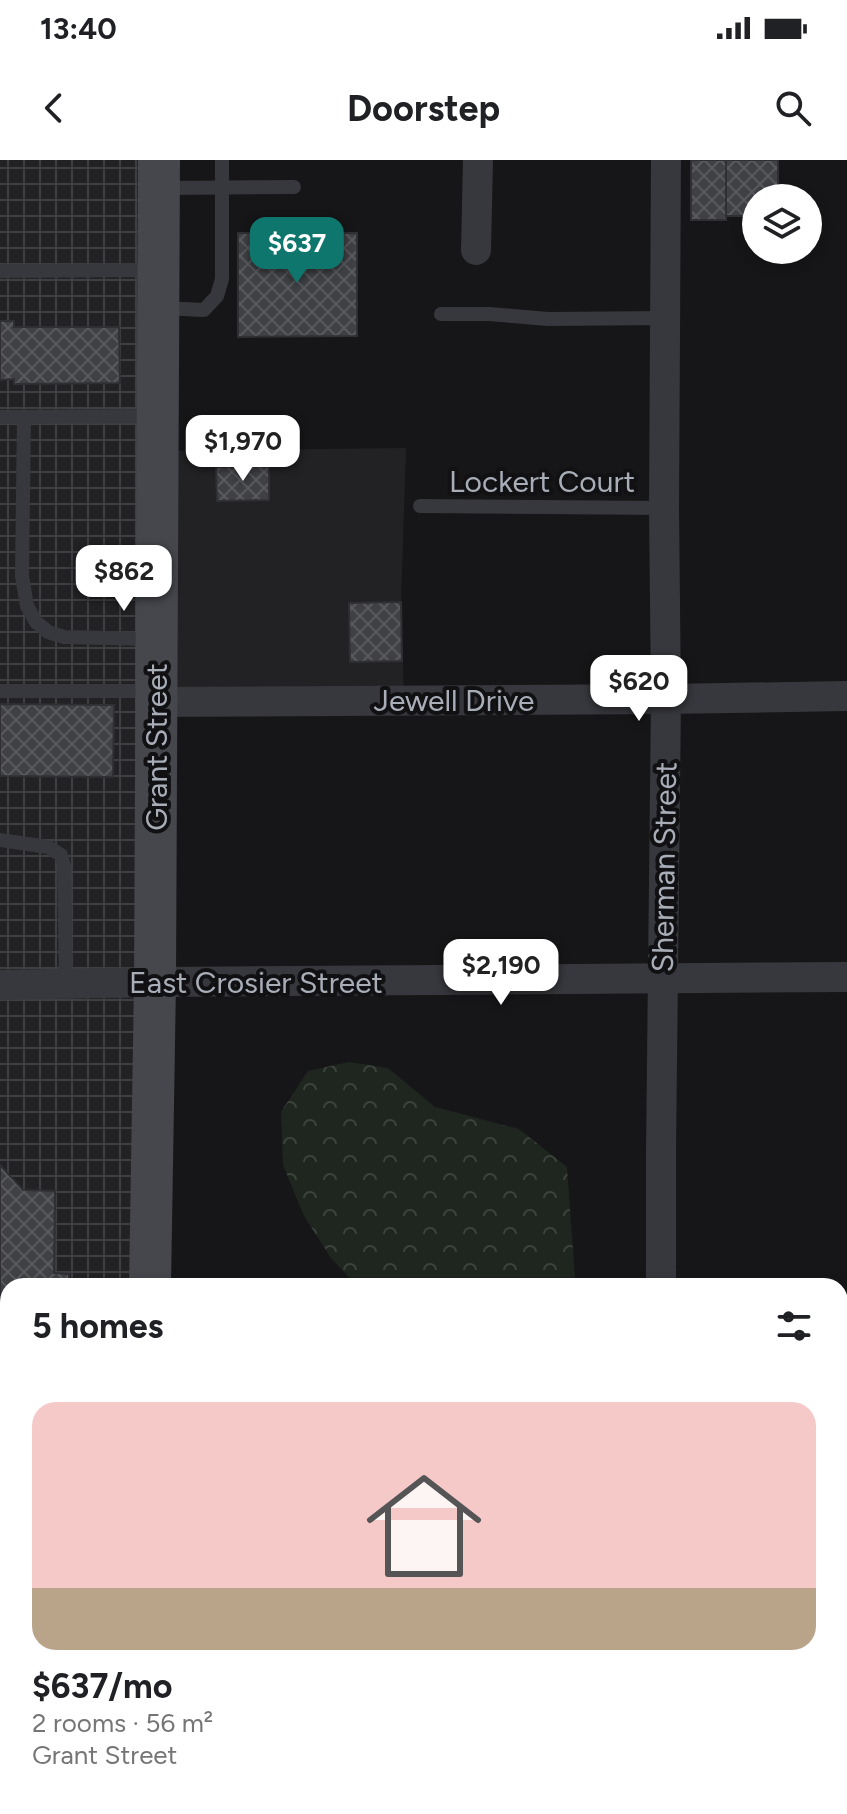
<!DOCTYPE html>
<html lang="en">
<head>
<meta charset="utf-8">
<style>
	:root { --surface:#fff; --page:#f6f6f6; --text:#202124; --muted:#757577; --accent:#0f766e }
	body { margin:0; font-family:Figtree,sans-serif; background:var(--page); color:var(--text); height:100vh; display:flex; flex-direction:column; font-size:30px; white-space:nowrap }
	* { box-sizing:border-box; margin:0 }
	p { font-size:26px; color:var(--muted) }
	.icon { flex:none; width:44px; height:44px; fill:none; stroke:currentColor; stroke-width:2; stroke-linecap:round; stroke-linejoin:round }
	.map { position:relative; flex:1; overflow:hidden }
	.details { position:absolute; left:0px; top:1118px; width:848px; height:536px; display:flex; flex-direction:column; background:var(--surface); border-radius:24px 24px 0 0; box-shadow:0 4px 12px #0003 }
	.details>* { flex:none }
	.controls { position:absolute; left:742px; top:24px; display:grid; gap:16px }
	.controls a { display:grid; place-items:center; width:80px; height:80px; border-radius:50%; background:var(--surface); box-shadow:0 4px 12px #0003; font-size:40px }
	.price { position:absolute; translate:-50% -68px; padding:0 18px; border-radius:16px; background:#fff; color:#222; font-size:26px; line-height:52px; filter:drop-shadow(0 2px 4px #0008) }
	.price::after { content:''; position:absolute; left:50%; top:48px; width:24px; height:18px; margin-left:-12px; background:inherit; clip-path:polygon(0 0,100% 0,50% 100%) }
	.price.selected { background:var(--accent); color:#fff }
	ul { padding:0; list-style:none }
	li { display:grid; align-content:center; gap:16px; height:424px; padding:0 32px }
	li span { display:grid; place-items:center; height:248px; border-radius:24px; color:#555 }
	li>.icon { margin-inline-start:auto }
	span .icon { width:144px; height:144px; fill:#fffc; stroke-width:1 }
	li b { font-size:34px }
	h2 { display:flex; justify-content:space-between; align-items:center; height:96px; padding:0 32px; font-size:34px }
	.status { display:flex; justify-content:space-between; align-items:center; height:56px; padding:0 40px; background:var(--surface); direction:ltr }
	.status svg { height:22px; fill:currentColor }
	header { display:flex; justify-content:space-between; align-items:center; height:104px; padding:0 32px; background:var(--surface); font-size:36px; font-weight:700 }
	.map>svg:first-child { display:block }
	.built { fill:#222225 }
	.industrial { fill:url(#industrial-grid) }
	.forest { fill:url(#forest-crowns) }
	.building { fill:url(#building-cross-hatch); stroke:#303034; stroke-width:2 }
	.lines { fill:none; stroke-linecap:round; stroke-linejoin:round }
	.lane { stroke:#37383d; stroke-width:14 }
	.street { stroke:#37383d; stroke-width:30 }
	.secondary { stroke:#45474d; stroke-width:42 }
	.labels { text-anchor:middle; dominant-baseline:central; stroke-width:8; stroke-linejoin:round; paint-order:stroke }
	.street-label { font-size:30px; fill:#a8adb8; stroke:#111113 }
</style>
</head>
<body>
<div class="status"><b>13:40</b><svg viewBox="0 0 49 12"><path d="M0 12V9h3v3zM5 12V6h3v6zM10 12V3h3v9zM15 12V0h3v12zM26 1h20v11H26zM47 4h2v5h-2z"/></svg></div>
<header><svg class="icon" aria-label="back" viewBox="0 0 24 24"><path d="M15 5l-7 7 7 7"/></svg>Doorstep<svg class="icon" aria-label="search" viewBox="0 0 24 24"><circle cx="10" cy="10" r="6"/><path d="M15 15l6 6"/></svg></header>
<div class="map">
<svg width="847" height="1654" viewBox="0 0 847 1654">
	<defs>
		<pattern id="industrial-grid" width="8" height="8" patternUnits="userSpaceOnUse" patternTransform="scale(2)"><rect width="8" height="8" fill="#222225"/><path d="M0 4h8M4 0v8" fill="none" stroke="#3f3f43"/></pattern>
		<pattern id="forest-crowns" width="20" height="18" patternUnits="userSpaceOnUse" patternTransform="scale(2)"><rect width="20" height="18" fill="#1e261f"/><path d="M2 6a3 3 0 1 1 6 0M12 15a3 3 0 1 1 6 0" fill="none" stroke="#3c433d"/></pattern>
		<pattern id="building-cross-hatch" width="8" height="8" patternUnits="userSpaceOnUse" patternTransform="scale(2)"><rect width="8" height="8" fill="#404145"/><path d="M0 0l8 8M0 8l8-8" fill="none" stroke="#595a5e"/></pattern>
	</defs>
	<rect width="100%" height="100%" fill="#161618"/>
	<polygon class="built" points="406,288 401,442 404,537 158,539 160,291"/>
	<g class="industrial">
		<polygon points="0,0 155,0 152,817 0,819"/>
		<polygon points="155,822 150,1126 8,1126 8,1646 840,1646 840,1510 847,1510 847,1654 0,1654 0,825"/>
	</g>
	<polygon class="forest" points="349,902 388,908 435,947 519,969 567,1007 575,1118 573,1126 357,1126 331,1098 304,1056 283,1005 281,952 308,911"/>
	<g class="building">
		<rect x="691" y="0" width="35" height="60"/>
		<polygon points="726,0 778,0 778,38 756,38 756,56 726,56"/>
		<polygon points="238,73 357,73 357,176 238,177"/>
		<polygon points="0,161 14,161 14,167 119,167 120,223 14,224 14,219 0,220"/>
		<polygon points="269,306 269,340 217,341 216,307"/>
		<polygon points="401,442 402,501 350,502 349,443"/>
		<polygon points="0,544 114,545 113,617 0,616"/>
		<polygon points="0,1005 23,1030 55,1031 54,1113 69,1114 69,1126 8,1126 8,1272 0,1272"/>
		<polygon points="0,1530 8,1530 8,1646 88,1646 88,1654 0,1654"/>
		<polygon points="840,1587 847,1587 847,1654 817,1654 817,1646 840,1646"/>
		<rect x="266" y="1646" width="272" height="8"/>
	</g>
	<g class="lines">
		<g class="lane">
			<polyline points="164,28 294,27"/>
			<polyline points="0,111 155,110"/>
			<polyline points="163,148 204,150 217,136 222,119 222,0"/>
			<polyline points="441,154 489,154 548,159 666,158"/>
			<polyline points="0,257 156,256"/>
			<polyline points="24,257 22,416 27,446 36,462 48,472 64,477 151,479"/>
			<polyline points="420,346 664,348"/>
			<polyline points="0,531 152,531"/>
			<polyline points="0,680 48,687 61,695 64,706 66,824"/>
			<polyline points="0,1366 8,1355"/>
			<polyline points="0,1418 8,1418"/>
			<polyline points="720,1654 721,1646"/>
		</g>
		<g class="street">
			<polyline points="476,90 478,0"/>
			<polyline points="156,542 666,539 847,536"/>
			<polyline points="0,825 155,822 847,817"/>
			<polyline points="661,1126 661,992 666,539 664,348 666,0"/>
			<polyline points="0,1496 8,1496"/>
			<polyline points="840,1510 847,1510"/>
			<polyline points="643,1654 643,1646"/>
		</g>
		<g class="secondary">
			<polyline points="150,1126 155,822 159,0"/>
			<polyline points="141,1654 141,1646"/>
		</g>
	</g>
	<g class="labels">
		<g class="street-label">
			<text x="542" y="321">Lockert Court</text>
			<text x="454" y="540">Jewell Drive</text>
			<text transform="translate(156 587) rotate(-90)">Grant Street</text>
			<text transform="translate(664 707) rotate(-89)">Sherman Street</text>
			<text x="256" y="822">East Crosier Street</text>
		</g>
	</g>
</svg>
<div class="controls">
<a><svg class="icon" aria-label="layers" viewBox="0 0 24 24"><path d="M12 4l9 5-9 5-9-5zM3 14l9 5 9-5"/></svg></a>
</div>
<b class="price selected" style="left:297px;top:125px">$637</b>
<b class="price" style="left:243px;top:323px">$1,970</b>
<b class="price" style="left:124px;top:453px">$862</b>
<b class="price" style="left:639px;top:563px">$620</b>
<b class="price" style="left:501px;top:847px">$2,190</b>
<section class="details">
<h2>5 homes<svg class="icon" aria-label="filters" viewBox="0 0 24 24"><path d="M4 7h16M4 17h16"/><circle cx="9" cy="7" r="2"/><circle cx="15" cy="17" r="2"/></svg></h2>
<ul>
<li><span style="background:linear-gradient(#f6c9c9 75%,#b9a48a 0)"><svg class="icon" aria-label="home" viewBox="0 0 24 24"><path d="M3 11l9-7 9 7M6 9v11h12V9"/></svg></span><div><b>$637/mo</b><p>2 rooms · 56 m²</p><p>Grant Street</p></div></li>
</ul>
</section>
</div>
</body>
</html>
